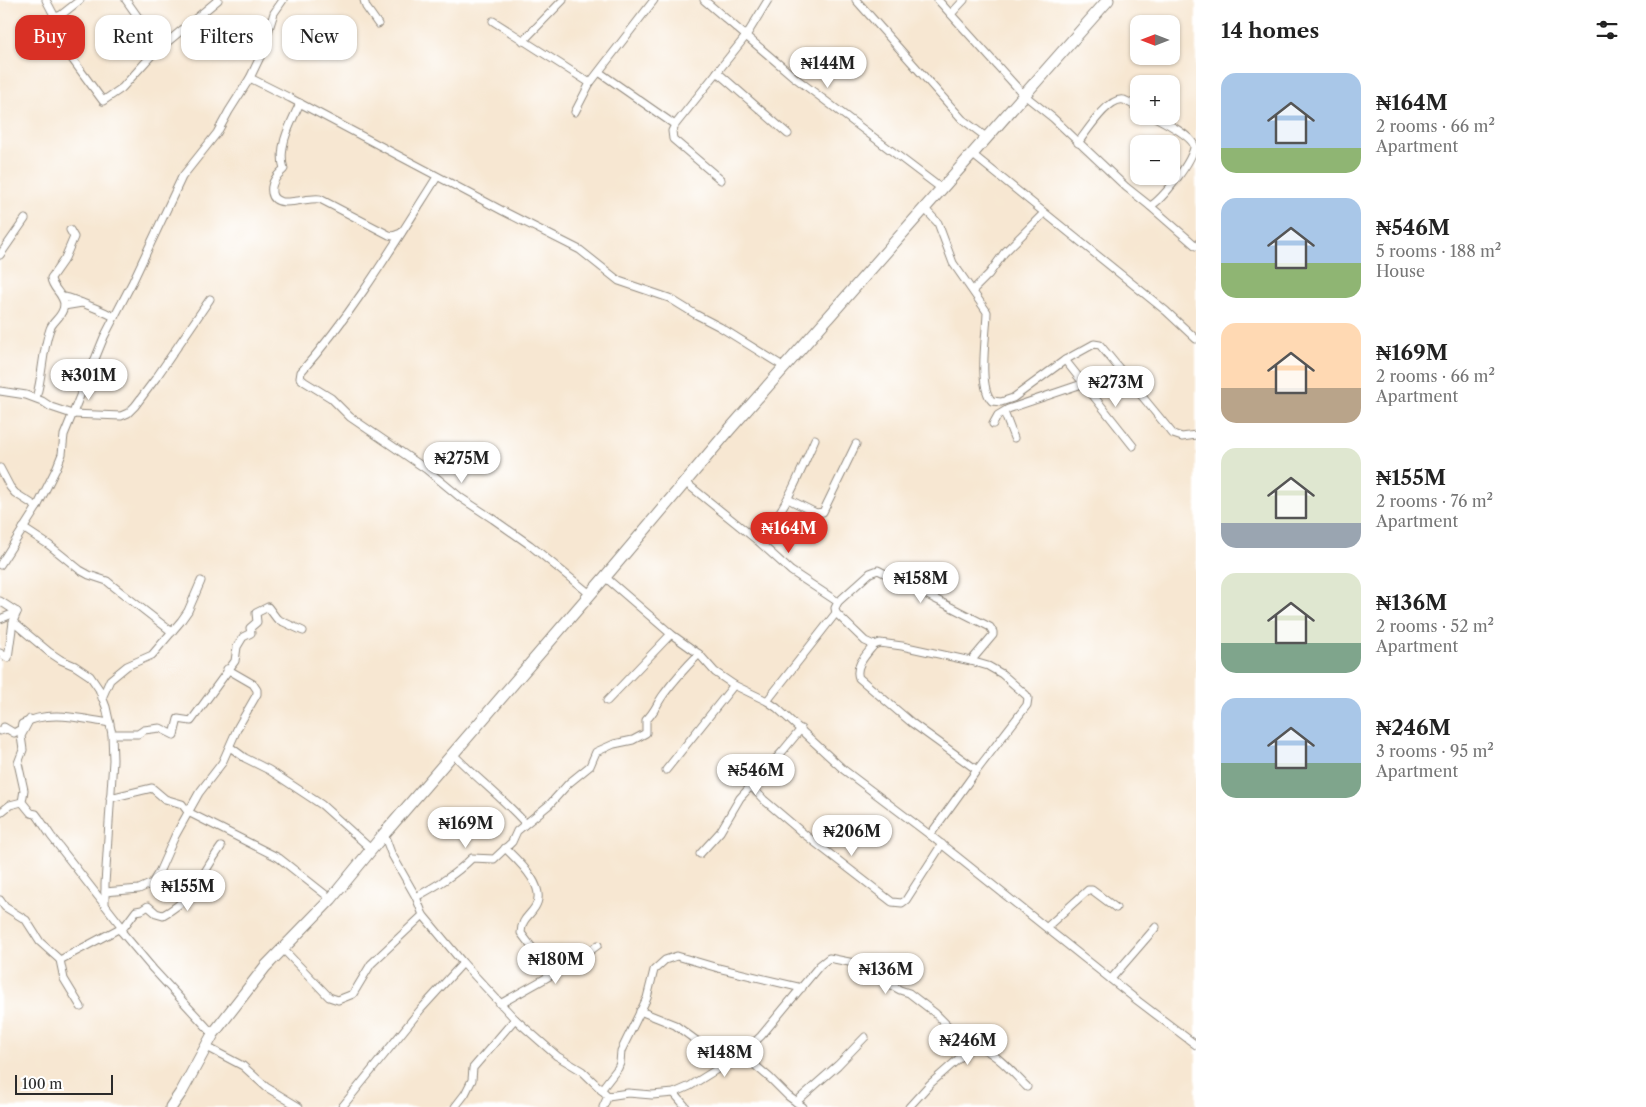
<!DOCTYPE html>
<html lang="en">
<head>
<meta charset="utf-8">
<style>
	:root { --surface:#fff; --page:#f2f2f2; --text:#222; --muted:#767676; --accent:#d93025 }
	body { margin:0; font-family:"Libre Caslon Text",serif; background:var(--page); color:var(--text); height:100vh; display:flex; flex-direction:column; font-size:19px; white-space:nowrap }
	* { box-sizing:border-box; margin:0 }
	p { font-size:16px; color:var(--muted) }
	.icon { flex:none; width:28px; height:28px; fill:none; stroke:currentColor; stroke-width:2; stroke-linecap:round; stroke-linejoin:round }
	.map { position:relative; flex:1; overflow:hidden }
	.details { display:flex; flex-direction:column; background:var(--surface); width:450px }
	.details>* { flex:none }
	.guide { position:absolute; left:15px; top:15px; width:475px; height:45px; display:flex; gap:10px }
	.needle { width:32px; rotate:270deg }
	.fabs { position:absolute; left:1130px; top:15px; display:grid; gap:10px }
	.fabs a { display:grid; place-items:center; width:50px; height:50px; border-radius:10px; background:var(--surface); box-shadow:0 1px 4px #0004; font-size:25px }
	.scale { position:absolute; left:15px; bottom:12px; width:98px; box-sizing:border-box; padding-left:5px; border:2px solid #2b2b2b; border-top:0; font-size:14px; line-height:18px; white-space:nowrap; color:#2b2b2b; -webkit-text-stroke:4px #fff; paint-order:stroke }
	.price { position:absolute; translate:-50% -42px; padding:0 11px; border-radius:18px; background:#fff; color:#222; font-size:16px; line-height:32px; filter:drop-shadow(0 1px 2px #0008) }
	.price::after { content:''; position:absolute; left:50%; top:30px; width:15px; height:11px; margin-left:-8px; background:inherit; clip-path:polygon(0 0,100% 0,50% 100%) }
	.price.on { background:var(--accent); color:#fff }
	ul { padding:0; list-style:none }
	li { display:flex; align-items:center; gap:15px; height:125px; padding:0 25px }
	li span { display:grid; place-items:center; flex:none; width:140px; height:100px; border-radius:15px; color:#555 }
	li>.icon { margin-inline-start:auto }
	span .icon { width:60px; height:60px; fill:#fffc; stroke-width:1 }
	li b { font-size:21px }
	h2 { display:flex; justify-content:space-between; align-items:center; height:60px; padding:0 25px; font-size:21px }
	.pill { padding:0 18px; border-radius:15px; background:var(--surface); box-shadow:0 1px 4px #0004; font-size:18px; line-height:45px }
	.pill.on { background:var(--accent); color:#fff }
	main { display:flex; flex:1; min-height:0 }
	.map>svg:first-child { display:block }
	.lines { fill:none; stroke-linecap:round; stroke-linejoin:round }
	.street-casing { stroke:#91897e; stroke-width:9 }
	.primary-casing { stroke:#91897e; stroke-width:13 }
	.street { stroke:#fff; stroke-width:7 }
	.primary { stroke:#fff; stroke-width:11 }
</style>
</head>
<body>
<main>
<div class="map">
<svg width="1196" height="1107" viewBox="0 0 1196 1107">
	<rect width="100%" height="100%" fill="#fff"/>
	<filter id="ink" filterUnits="userSpaceOnUse"><feTurbulence type="fractalNoise" baseFrequency=".02" numOctaves="2"/><feDisplacementMap in="SourceGraphic" scale="10" xChannelSelector="R" yChannelSelector="G"/><feConvolveMatrix kernelMatrix="1 2 1 2 8 2 1 2 1" color-interpolation-filters="sRGB"/></filter>
	<filter id="wash" filterUnits="userSpaceOnUse"><feTurbulence type="fractalNoise" baseFrequency=".0096" numOctaves="4" result="noise"/><feDisplacementMap in="SourceGraphic" scale="20" xChannelSelector="R" yChannelSelector="G"/><feGaussianBlur stdDeviation="1.12" result="paint"/><feColorMatrix in="noise" values="0 0 0 0 0 0 0 0 0 0 0 0 0 0 0 0 0 1.4 0 .05"/><feComposite in="paint" operator="in"/></filter>
	<g filter="url(#wash)">
		<rect width="100%" height="100%" fill="#f7e7d2"/>
	</g>
	<g filter="url(#ink)">
		<g class="lines">
			<defs>
				<g id="street">
					<polyline points="46,0 55,17"/>
					<polyline points="80,0 61,15 55,17 50,29 103,101 122,88 161,45"/>
					<polyline points="126,0 155,41 161,45 165,44 218,0"/>
					<polyline points="364,0 366,7 378,24"/>
					<polyline points="704,0 794,77 942,189"/>
					<polyline points="856,0 962,119 986,137"/>
					<path d="M 938,0 L 1023,94 L 1053,118 L 1126,187 L 1150,206 C 1161,202 1196,157 1194,145 C 1189,134 1164,122 1153,116"/>
					<polyline points="951,14 964,0"/>
					<polyline points="493,21 590,83"/>
					<polyline points="523,41 563,0"/>
					<polyline points="599,72 675,125"/>
					<polyline points="717,72 788,134"/>
					<polyline points="250,78 290,98 501,210 580,250 619,281 669,298 695,314 720,327 786,368"/>
					<path d="M 300,103 C 291,123 277,147 284,169 C 277,175 270,183 272,193 C 275,211 309,196 320,199 L 389,235 L 393,236 L 401,233"/>
					<polyline points="575,112 590,83 654,0"/>
					<path d="M 1078,143 C 1087,131 1109,96 1124,100 C 1129,102 1134,106 1139,108"/>
					<polyline points="972,154 1166,311 1196,339"/>
					<path d="M 437,177 C 395,243 354,312 301,372 L 300,378 L 305,382 L 331,398 L 350,417 L 426,469 L 461,498 L 493,519 L 530,545 L 590,594"/>
					<polyline points="721,180 673,139 672,131 675,125 746,36 768,0"/>
					<polyline points="1150,206 1196,246"/>
					<path d="M 925,209 L 938,223 L 953,263 L 987,312 C 987,332 977,386 992,401 L 1001,402 L 1013,398 L 1065,360 L 1094,344 L 1100,345 L 1173,434 L 1182,437 L 1196,435"/>
					<polyline points="0,255 25,219"/>
					<polyline points="973,290 989,274 1004,253 1044,213"/>
					<path d="M 62,297 C 71,297 76,301 85,304 C 95,308 104,311 114,317"/>
					<polyline points="64,306 82,303"/>
					<polyline points="1065,360 1133,446"/>
					<polyline points="0,391 26,395 42,401 51,407 72,414 121,416 128,413 135,406 156,378 210,299"/>
					<path d="M 36,398 C 43,375 42,351 50,329 C 53,320 62,318 64,306 C 65,295 52,289 51,278 L 65,258 L 74,237 L 70,230"/>
					<polyline points="1004,412 1014,438"/>
					<polyline points="993,424 998,415 1008,409 1082,384"/>
					<polyline points="0,468 10,487 15,493 37,507"/>
					<polyline points="685,482 758,541 791,571 838,602 835,608 836,613 865,641 874,645 880,643 902,646 971,661 988,666 1002,674 1026,695 1028,698 1027,705 977,770 930,835"/>
					<polyline points="788,499 816,513 823,512 856,444"/>
					<polyline points="23,528 49,545 80,570 89,575 107,581 113,586 172,632"/>
					<path d="M 758,541 C 785,512 799,475 815,439"/>
					<polyline points="0,565 37,507 56,469 62,454 64,435 104,337 133,281 182,177 217,133 229,111 250,78 261,55 274,13 283,0"/>
					<polyline points="605,577 671,634 699,654 715,672 734,685 767,701 777,708 844,770 930,835 1138,1001 1196,1045"/>
					<polyline points="0,601 17,612"/>
					<polyline points="838,602 870,573 878,570 990,627 993,632 993,635 971,661"/>
					<polyline points="17,612 13,622 49,652 61,660 75,666 90,676 99,689 106,707 112,734 113,760 105,884 105,905"/>
					<polyline points="0,619 17,612"/>
					<path d="M 874,645 C 867,654 854,666 859,678 L 912,723 L 977,770"/>
					<polyline points="0,653 8,658 13,622"/>
					<polyline points="102,698 110,680 127,666 152,655 181,621 188,611 201,581"/>
					<polyline points="607,701 671,634"/>
					<polyline points="767,701 836,613"/>
					<polyline points="30,719 21,736 23,750 18,763 24,790 22,802 31,813 36,814 39,818 51,836 122,927 121,931 153,969 213,1034"/>
					<path d="M 0,731 L 4,730 L 4,727 L 14,733 L 21,729 L 22,724 C 49,709 81,719 110,723"/>
					<polyline points="112,734 138,734 144,730 160,728 174,735 178,719 191,721 235,661 237,647 243,637 251,633 250,628 257,622 256,613 268,607 277,619 303,631"/>
					<polyline points="230,747 245,758 269,770 322,805 371,849"/>
					<path d="M 453,754 C 476,778 503,798 525,823"/>
					<polyline points="666,770 734,685"/>
					<polyline points="751,786 764,800 804,834 892,902 902,903 906,900 942,844"/>
					<polyline points="110,798 152,788 165,799 182,804 188,812 279,858 331,899"/>
					<polyline points="0,813 10,805 22,802"/>
					<polyline points="384,834 391,853 416,897 423,915 463,963 515,1019 557,1056 582,1071 608,1096"/>
					<path d="M 505,848 C 518,861 548,887 535,907 C 528,918 522,918 521,933 L 552,974"/>
					<polyline points="700,854 720,832 740,798 782,752 801,729"/>
					<polyline points="105,892 139,889 152,883 160,870 175,836 199,793 222,763 238,727 257,694 257,690 253,684 227,669"/>
					<path d="M 416,897 C 436,886 455,875 472,858 L 494,859 L 512,842 L 517,831 L 550,804 L 569,783 L 590,766 L 596,752 L 614,744 L 633,740 L 646,733 L 646,720 C 655,712 657,703 664,694 C 675,679 686,667 699,654"/>
					<polyline points="0,900 5,907 26,920 40,942 60,960 64,979 81,1007"/>
					<polyline points="1047,927 1088,890 1092,890 1116,908"/>
					<path d="M 121,931 L 136,911 L 142,910 L 148,906 L 156,913 L 163,915 C 196,897 200,876 221,847"/>
					<polyline points="282,948 329,997 338,1000 353,994 371,964 423,915"/>
					<polyline points="60,960 122,927"/>
					<polyline points="1111,979 1156,927"/>
					<polyline points="500,1004 578,960 598,945"/>
					<polyline points="640,1011 675,1025 727,1063"/>
					<polyline points="205,1046 243,1066 266,1087 299,1107"/>
					<polyline points="742,1054 770,1078 788,1096 803,1107"/>
					<polyline points="601,1090 618,1068 620,1063 621,1051 647,998 654,970 665,960 677,956 718,968 802,988"/>
					<polyline points="674,1093 686,1107"/>
					<polyline points="796,1102 838,1065 865,1037"/>
					<polyline points="342,1107 421,1009 463,963"/>
					<polyline points="455,1107 465,1094 472,1080 473,1068 515,1019"/>
					<polyline points="603,1107 608,1096 628,1093 652,1095 674,1093 690,1086 727,1063 742,1054 761,1036 820,965 829,958 864,965 871,972 880,979 900,990 909,993 935,1013 958,1036 965,1052"/>
					<path d="M 909,1107 L 930,1084 L 973,1046 C 991,1047 1014,1074 1027,1087"/>
				</g>
				<polyline id="primary" points="171,1107 182,1091 213,1034 265,967 331,899 384,834 605,577 729,430 1108,0"/>
			</defs>
			<use href="#street" class="street-casing"/>
			<use href="#primary" class="primary-casing"/>
			<use href="#street" class="street"/>
			<use href="#primary" class="primary"/>
		</g>
	</g>
</svg>
<div class="fabs">
<a><svg class="needle" viewBox="-14 -14 28 28"><path d="M0-13l5 13h-10z" fill="#e53935"/><path d="M0 13l5-13h-10z" fill="#767676"/></svg></a>
<a>+</a>
<a>−</a>
</div>
<div class="scale">100 m</div>
<b class="price" style="left:828px;top:89px">₦144M</b>
<b class="price" style="left:89px;top:401px">₦301M</b>
<b class="price" style="left:1116px;top:408px">₦273M</b>
<b class="price" style="left:462px;top:484px">₦275M</b>
<b class="price on" style="left:789px;top:554px">₦164M</b>
<b class="price" style="left:921px;top:604px">₦158M</b>
<b class="price" style="left:756px;top:796px">₦546M</b>
<b class="price" style="left:466px;top:849px">₦169M</b>
<b class="price" style="left:852px;top:857px">₦206M</b>
<b class="price" style="left:188px;top:912px">₦155M</b>
<b class="price" style="left:556px;top:985px">₦180M</b>
<b class="price" style="left:886px;top:995px">₦136M</b>
<b class="price" style="left:968px;top:1066px">₦246M</b>
<b class="price" style="left:725px;top:1078px">₦148M</b>
<div class="guide">
<a class="pill on">Buy</a>
<a class="pill">Rent</a>
<a class="pill">Filters</a>
<a class="pill">New</a>
</div>
</div>
<section class="details">
<h2>14 homes<svg class="icon" aria-label="filters" viewBox="0 0 24 24"><path d="M4 7h16M4 17h16"/><circle cx="9" cy="7" r="2"/><circle cx="15" cy="17" r="2"/></svg></h2>
<ul>
<li><span style="background:linear-gradient(#a9c7e8 75%,#8fb573 0)"><svg class="icon" aria-label="home" viewBox="0 0 24 24"><path d="M3 11l9-7 9 7M6 9v11h12V9"/></svg></span><div><b>₦164M</b><p>2 rooms · 66 m²</p><p>Apartment</p></div></li>
<li><span style="background:linear-gradient(#a9c7e8 65%,#8fb573 0)"><svg class="icon" aria-label="home" viewBox="0 0 24 24"><path d="M3 11l9-7 9 7M6 9v11h12V9"/></svg></span><div><b>₦546M</b><p>5 rooms · 188 m²</p><p>House</p></div></li>
<li><span style="background:linear-gradient(#ffd9b3 65%,#b9a48a 0)"><svg class="icon" aria-label="home" viewBox="0 0 24 24"><path d="M3 11l9-7 9 7M6 9v11h12V9"/></svg></span><div><b>₦169M</b><p>2 rooms · 66 m²</p><p>Apartment</p></div></li>
<li><span style="background:linear-gradient(#dfe7d0 75%,#9aa5b1 0)"><svg class="icon" aria-label="home" viewBox="0 0 24 24"><path d="M3 11l9-7 9 7M6 9v11h12V9"/></svg></span><div><b>₦155M</b><p>2 rooms · 76 m²</p><p>Apartment</p></div></li>
<li><span style="background:linear-gradient(#dfe7d0 70%,#7fa58c 0)"><svg class="icon" aria-label="home" viewBox="0 0 24 24"><path d="M3 11l9-7 9 7M6 9v11h12V9"/></svg></span><div><b>₦136M</b><p>2 rooms · 52 m²</p><p>Apartment</p></div></li>
<li><span style="background:linear-gradient(#a9c7e8 65%,#7fa58c 0)"><svg class="icon" aria-label="home" viewBox="0 0 24 24"><path d="M3 11l9-7 9 7M6 9v11h12V9"/></svg></span><div><b>₦246M</b><p>3 rooms · 95 m²</p><p>Apartment</p></div></li>
</ul>
</section>
</main>
</body>
</html>
